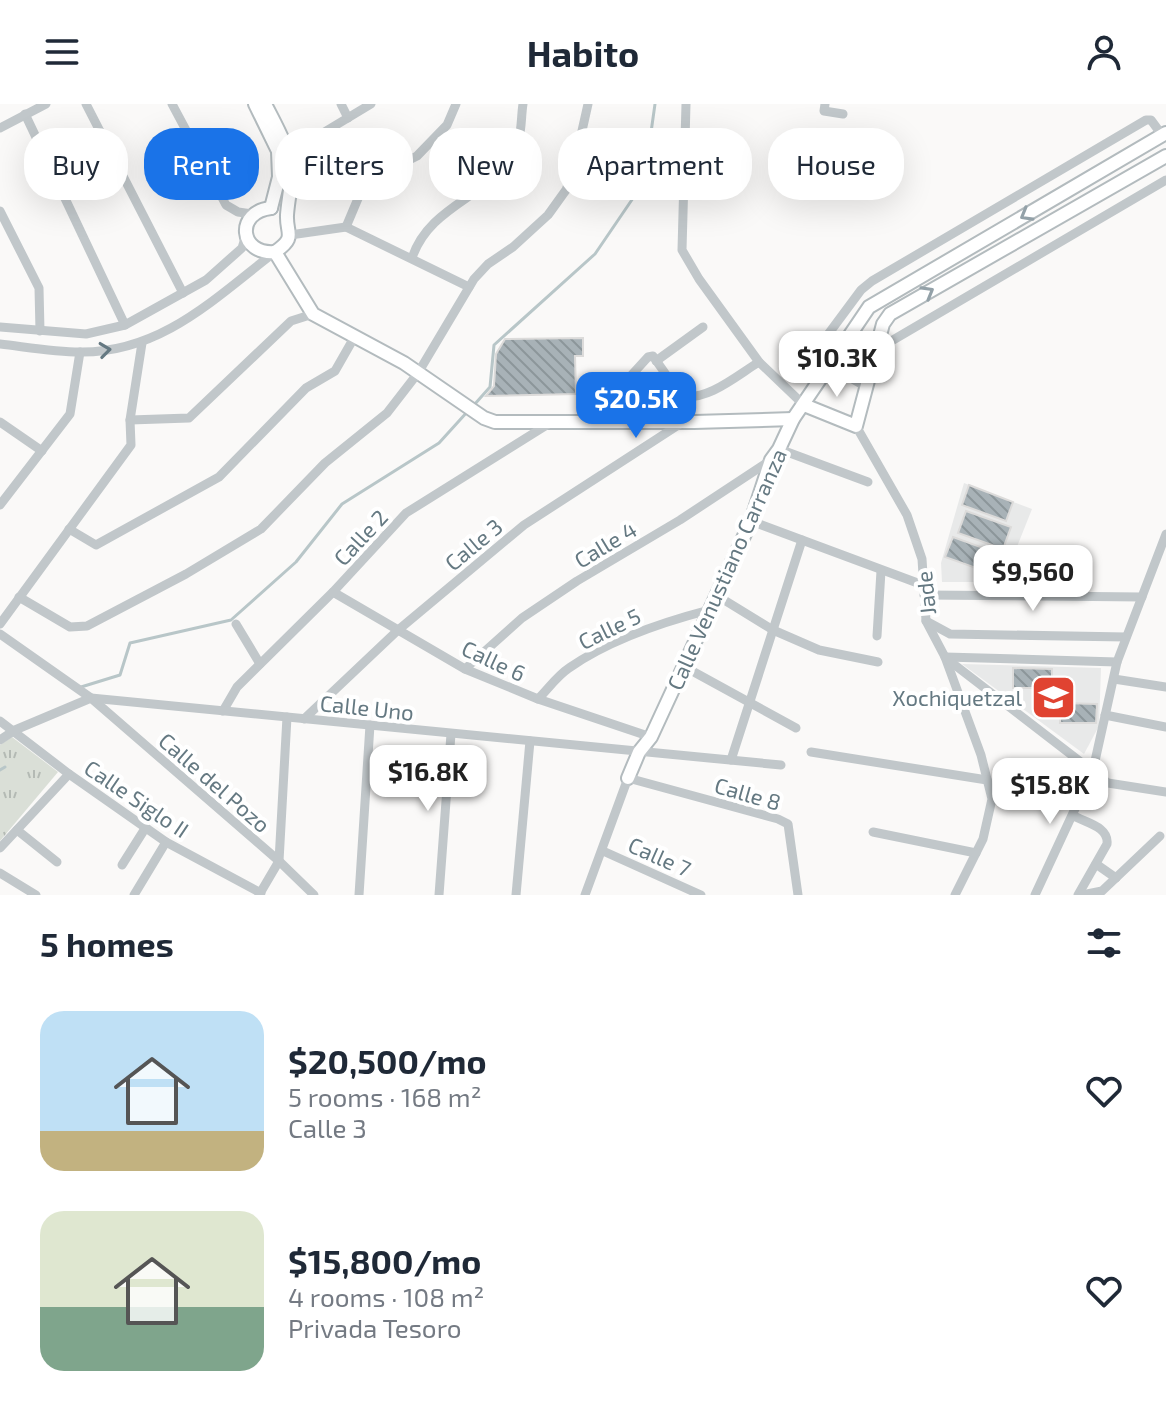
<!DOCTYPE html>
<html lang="en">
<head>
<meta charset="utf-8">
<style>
	:root { --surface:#fff; --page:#f2f2f3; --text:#1f2937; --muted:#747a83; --accent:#1a73e8 }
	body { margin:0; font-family:"Exo 2",sans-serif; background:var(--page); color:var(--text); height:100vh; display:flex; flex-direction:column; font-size:30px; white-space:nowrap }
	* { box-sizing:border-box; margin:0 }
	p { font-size:26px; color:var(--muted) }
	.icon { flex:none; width:44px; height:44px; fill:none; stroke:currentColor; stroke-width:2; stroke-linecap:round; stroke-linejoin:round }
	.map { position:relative; height:791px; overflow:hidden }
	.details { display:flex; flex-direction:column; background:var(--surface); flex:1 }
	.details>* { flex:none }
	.top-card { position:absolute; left:24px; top:24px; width:1118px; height:72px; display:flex; gap:16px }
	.price { position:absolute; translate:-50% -68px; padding:0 18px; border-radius:16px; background:#fff; color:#222; font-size:26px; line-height:52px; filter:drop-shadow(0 2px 4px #0008) }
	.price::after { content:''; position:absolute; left:50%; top:48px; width:24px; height:18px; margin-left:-12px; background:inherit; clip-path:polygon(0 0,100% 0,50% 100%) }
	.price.selected { background:var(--accent); color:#fff }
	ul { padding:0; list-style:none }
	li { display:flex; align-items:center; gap:24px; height:200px; padding:0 40px }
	li span { display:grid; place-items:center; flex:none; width:224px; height:160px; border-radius:24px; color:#555 }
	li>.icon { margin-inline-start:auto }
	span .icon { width:96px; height:96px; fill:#fffc; stroke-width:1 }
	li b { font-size:34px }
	h2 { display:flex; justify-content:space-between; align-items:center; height:96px; padding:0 40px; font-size:34px }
	.pill { padding:0 28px; border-radius:32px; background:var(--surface); box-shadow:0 8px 32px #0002; font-size:28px; line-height:72px }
	.pill.selected { background:var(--accent); color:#fff }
	header { display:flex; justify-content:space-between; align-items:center; height:104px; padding:0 40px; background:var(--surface); font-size:36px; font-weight:700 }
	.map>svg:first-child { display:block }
	.built { fill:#e8e9e9 }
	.grass { fill:url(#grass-tufts) }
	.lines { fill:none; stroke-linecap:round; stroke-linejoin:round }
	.stream { stroke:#b8c6c8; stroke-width:3 }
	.building { fill:url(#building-back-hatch); stroke:#dcdbda; stroke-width:2 }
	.secondary-casing { stroke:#b3bbbe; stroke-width:16 }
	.street { stroke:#c1c7ca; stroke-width:9 }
	.secondary { stroke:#fff; stroke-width:12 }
	.oneway { stroke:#93a1a8 }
	.oneway2 { stroke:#657982 }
	.labels { text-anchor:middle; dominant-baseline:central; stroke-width:8; stroke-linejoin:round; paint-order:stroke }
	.street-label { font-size:22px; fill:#657982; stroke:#fff }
	.poi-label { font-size:22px; fill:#657982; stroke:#fff; text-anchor:end }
</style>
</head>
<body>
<header><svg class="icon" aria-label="menu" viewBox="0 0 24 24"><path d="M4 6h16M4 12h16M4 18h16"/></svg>Habito<svg class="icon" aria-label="person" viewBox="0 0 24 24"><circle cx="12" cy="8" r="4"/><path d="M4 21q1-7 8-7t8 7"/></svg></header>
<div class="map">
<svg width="1166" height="791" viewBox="0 0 1166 791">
	<defs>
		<pattern id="grass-tufts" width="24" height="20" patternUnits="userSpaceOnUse" patternTransform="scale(2)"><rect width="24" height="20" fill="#dadfd7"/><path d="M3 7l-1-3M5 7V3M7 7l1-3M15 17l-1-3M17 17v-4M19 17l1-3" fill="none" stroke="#b4bab4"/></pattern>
		<pattern id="building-back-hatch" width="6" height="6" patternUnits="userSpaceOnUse" patternTransform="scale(2)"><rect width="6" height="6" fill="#a8b2b7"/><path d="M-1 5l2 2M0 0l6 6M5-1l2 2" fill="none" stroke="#8c969a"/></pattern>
	</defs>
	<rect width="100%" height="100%" fill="#faf9f8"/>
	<g class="built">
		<polygon points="964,379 1032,405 1003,478 942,478 941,459"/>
		<polygon points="962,560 1101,564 1099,622 1084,650"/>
	</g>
	<polygon class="grass" points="12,633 58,668 0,737 0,641"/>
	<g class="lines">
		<g class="stream">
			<polyline points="474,301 490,283 494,241 595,150 644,78 655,0"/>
			<polyline points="81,583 120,571 130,539 231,516 296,458 342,400 439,339 468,307"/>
			<polyline points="0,666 5,663"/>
		</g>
	</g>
	<g class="building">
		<polygon points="583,234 583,252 575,252 576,290 486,292 494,282 496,250 505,235"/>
		<polygon points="969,381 1013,398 1006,417 962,401"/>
		<polygon points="966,407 1011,423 1003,445 958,429"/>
		<polygon points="953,433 997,449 990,469 945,453"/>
		<polygon points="1013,564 1052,565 1052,584 1013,584"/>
		<polygon points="1061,599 1097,600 1096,619 1060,619"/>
	</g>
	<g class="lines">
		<defs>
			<g id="secondary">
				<polyline points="255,0 278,47 279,73 271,104"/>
				<path d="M 265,0 C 275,20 289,43 291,66 C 292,81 288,96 287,111 C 286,130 297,133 275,148"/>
				<path d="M 271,104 C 235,108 239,151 275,148"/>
				<polyline points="275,148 313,210 404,259 484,314 495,318 694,318 793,315"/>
				<polyline points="804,301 856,322 883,220 890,210 1166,52"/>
				<polyline points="628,674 639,648 651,633 751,417 771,356 779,345 793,315 869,203 1166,29"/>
			</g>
		</defs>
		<use href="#secondary" class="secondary-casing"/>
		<g class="street">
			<polyline points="86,0 183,189"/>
			<polyline points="172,0 226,101 238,108 252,110"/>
			<polyline points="341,0 348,14"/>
			<polyline points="686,0 682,146 699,175 759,258 804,301"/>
			<polyline points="825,0 824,7 843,10"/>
			<polyline points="25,10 125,221"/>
			<polyline points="0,24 46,0"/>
			<polyline points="288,50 371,0"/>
			<polyline points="0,107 39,184 40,227"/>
			<polyline points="346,123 362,85 377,72 417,52 447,21 456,0"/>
			<polyline points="290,131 346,123 469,183"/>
			<path d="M 412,154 C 431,96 501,92 518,37 C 522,26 521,12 523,0"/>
			<polyline points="0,223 86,230 125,221 206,176 242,144 246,131"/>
			<path d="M 0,240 C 26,243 54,248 80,248 C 161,249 215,194 275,148"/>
			<polyline points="876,246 1166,76"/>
			<polyline points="656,257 703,223"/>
			<polyline points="865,282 812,252 861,186 872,177 1146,16 1151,16 1162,31"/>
			<path d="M 681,292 L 629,290 L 624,284 L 627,276 L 648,253 L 653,252 L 681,292 C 708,297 736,272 759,258"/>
			<polyline points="130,316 189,314 291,217 313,210"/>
			<polyline points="0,318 42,347"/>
			<polyline points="856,322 907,411 922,455 926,517 945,553 981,651 992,695 983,735 955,791"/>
			<polyline points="779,345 868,378"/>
			<polyline points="0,401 70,310 80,248"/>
			<polyline points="751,417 923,481"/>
			<polyline points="69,425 96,441 219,373 306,284 335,267 355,232"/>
			<polyline points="333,488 465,565 538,595 651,633"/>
			<polyline points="716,491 773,526 819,546 878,558"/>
			<polyline points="924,491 1142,493"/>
			<polyline points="19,493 70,523 87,522 186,470 261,425 325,359 387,309 418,269 474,175 488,160 513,143 548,111 566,86 573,67 588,0"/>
			<polyline points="926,517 950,530 1126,533"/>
			<polyline points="0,520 131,341 130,316 142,239"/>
			<polyline points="236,520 260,560"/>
			<polyline points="0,530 91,594 279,757 314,791"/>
			<polyline points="877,532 881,467"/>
			<polyline points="945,553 1117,558"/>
			<polyline points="947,555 1108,679 1166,688"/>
			<polyline points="683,562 796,624"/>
			<polyline points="465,565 522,514 577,477 680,416 771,356"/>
			<polyline points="1114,575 1166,583"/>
			<path d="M 538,595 C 548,585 557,572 569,564 C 609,536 663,518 709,506"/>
			<polyline points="223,607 237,583 333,488 406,409 550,319"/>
			<polyline points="1105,611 1166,623"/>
			<polyline points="304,615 397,527 524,421 683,318"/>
			<polyline points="0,617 69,670 166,738 261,789"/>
			<polyline points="0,636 15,626 91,594 781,661"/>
			<polyline points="811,648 987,676"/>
			<polyline points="731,656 802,436"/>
			<path d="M 1074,712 C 1087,719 1109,723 1107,740 L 1078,791"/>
			<polyline points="17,726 57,758"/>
			<polyline points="873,728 976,749"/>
			<polyline points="0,744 69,670"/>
			<polyline points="603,747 701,791"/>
			<polyline points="1096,760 1116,774"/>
			<polyline points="122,761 146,723"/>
			<polyline points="0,769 36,791"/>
			<polyline points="134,791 166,738"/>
			<polyline points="259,791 279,757 287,613"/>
			<polyline points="359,791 370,621"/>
			<polyline points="439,791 451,630"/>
			<polyline points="516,791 530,637"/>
			<polyline points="585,791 628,674 778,715 788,720 798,791"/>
			<polyline points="1035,791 1093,666 1117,558 1166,430"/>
			<polyline points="1082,791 1102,787 1160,732"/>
		</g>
		<use href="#secondary" class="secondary"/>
	</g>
	<defs><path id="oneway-chevron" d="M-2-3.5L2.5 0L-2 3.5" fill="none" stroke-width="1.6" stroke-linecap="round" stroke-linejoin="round" transform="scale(2)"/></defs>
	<g class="oneway">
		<use href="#oneway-chevron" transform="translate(1026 111) rotate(150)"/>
		<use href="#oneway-chevron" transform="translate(928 188) rotate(-30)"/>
	</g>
	<use class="oneway2" href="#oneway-chevron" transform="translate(105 246) rotate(-7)"/>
	<defs>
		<symbol id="school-square" viewBox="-11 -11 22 22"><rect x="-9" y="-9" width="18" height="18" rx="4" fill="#e04331" stroke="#fff"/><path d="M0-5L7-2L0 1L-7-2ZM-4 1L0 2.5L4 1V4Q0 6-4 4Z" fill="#fff"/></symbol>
	</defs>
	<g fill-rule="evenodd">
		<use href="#school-square" x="1028" y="568" width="51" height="51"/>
	</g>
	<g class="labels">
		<g class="street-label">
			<text transform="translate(360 433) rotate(-47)">Calle 2</text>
			<text transform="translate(473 440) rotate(-40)">Calle 3</text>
			<text transform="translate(605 440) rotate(-31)">Calle 4</text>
			<text transform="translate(726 465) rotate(-66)">Calle Venustiano Carranza</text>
			<text transform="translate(925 489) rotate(-96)">Jade</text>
			<text transform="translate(609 524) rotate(-26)">Calle 5</text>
			<text transform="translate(494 556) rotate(25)">Calle 6</text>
			<text transform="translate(367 603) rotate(6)">Calle Uno</text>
			<text transform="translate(215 678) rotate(41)">Calle del Pozo</text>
			<text transform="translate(748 689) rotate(16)">Calle 8</text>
			<text transform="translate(137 694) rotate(34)">Calle Siglo II</text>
			<text transform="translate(660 752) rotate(24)">Calle 7</text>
		</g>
		<g class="poi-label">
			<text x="1022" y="593">Xochiquetzal</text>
		</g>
	</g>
</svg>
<b class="price" style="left:837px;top:295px">$10.3K</b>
<b class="price selected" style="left:636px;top:336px">$20.5K</b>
<b class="price" style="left:1033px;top:509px">$9,560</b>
<b class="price" style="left:428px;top:709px">$16.8K</b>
<b class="price" style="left:1050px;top:722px">$15.8K</b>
<div class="top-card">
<a class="pill">Buy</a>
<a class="pill selected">Rent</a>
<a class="pill">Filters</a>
<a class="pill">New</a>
<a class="pill">Apartment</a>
<a class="pill">House</a>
</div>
</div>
<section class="details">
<h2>5 homes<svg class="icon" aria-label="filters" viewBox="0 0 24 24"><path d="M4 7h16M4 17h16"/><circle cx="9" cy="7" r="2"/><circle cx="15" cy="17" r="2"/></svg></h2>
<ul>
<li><span style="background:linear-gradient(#bfe0f5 75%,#c2b280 0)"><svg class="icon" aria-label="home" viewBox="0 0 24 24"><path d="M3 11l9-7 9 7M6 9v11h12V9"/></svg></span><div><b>$20,500/mo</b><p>5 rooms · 168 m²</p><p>Calle 3</p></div><svg class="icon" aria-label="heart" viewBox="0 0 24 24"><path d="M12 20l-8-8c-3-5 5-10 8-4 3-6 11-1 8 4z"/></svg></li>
<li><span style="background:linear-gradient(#dfe7d0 60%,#7fa58c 0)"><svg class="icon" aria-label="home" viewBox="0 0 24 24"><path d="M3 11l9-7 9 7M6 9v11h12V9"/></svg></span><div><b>$15,800/mo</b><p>4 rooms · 108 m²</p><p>Privada Tesoro</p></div><svg class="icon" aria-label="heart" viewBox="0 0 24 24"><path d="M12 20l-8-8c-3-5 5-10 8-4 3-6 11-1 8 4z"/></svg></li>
</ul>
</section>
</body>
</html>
